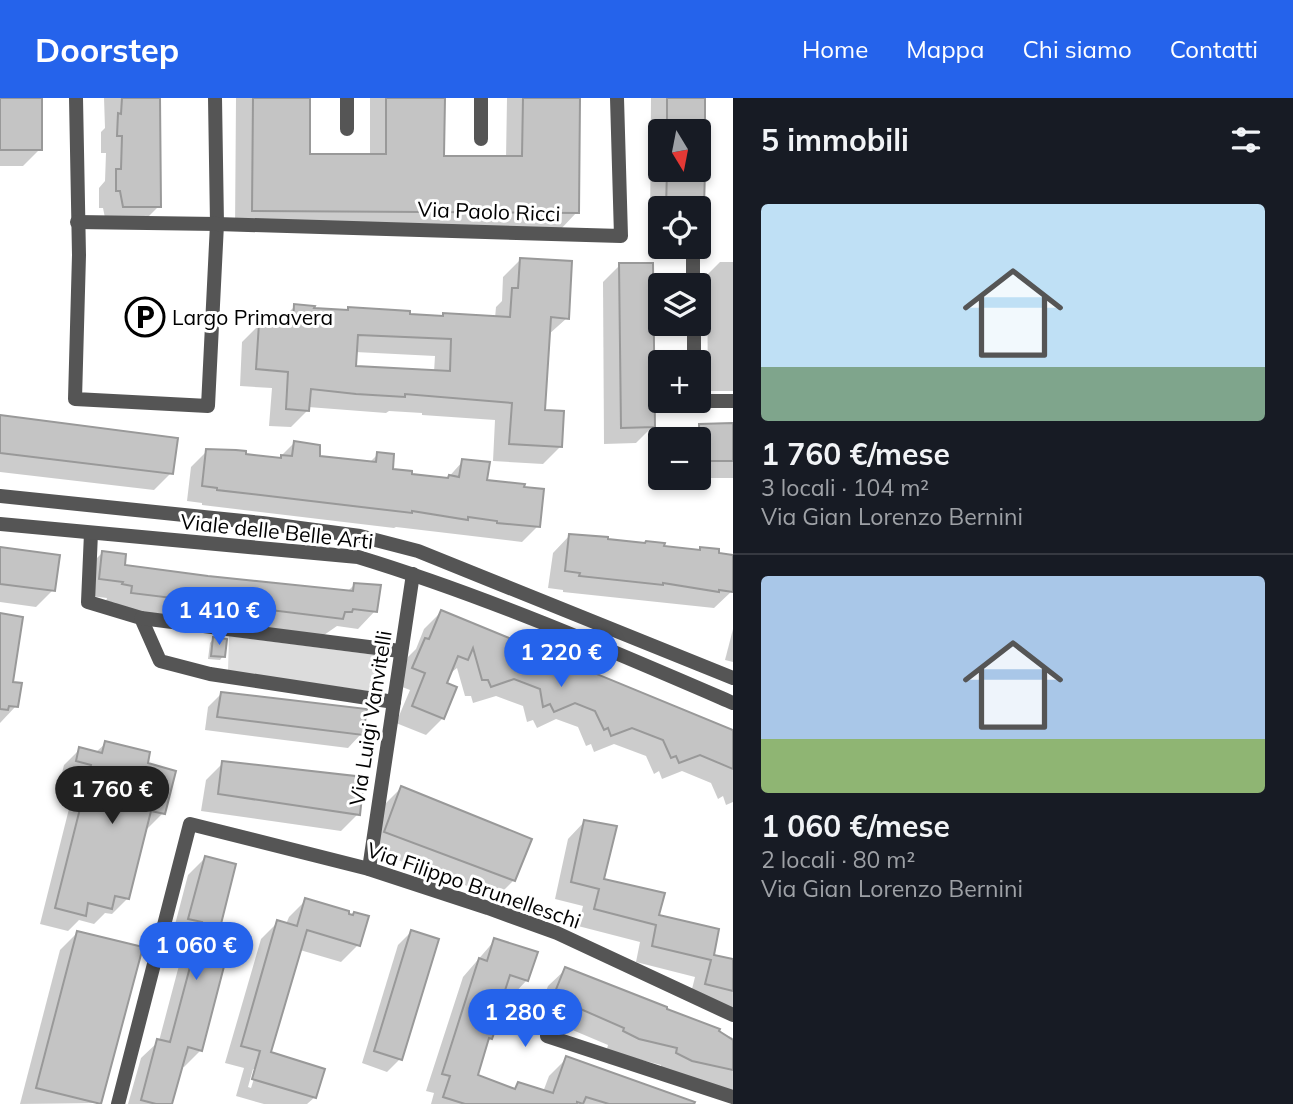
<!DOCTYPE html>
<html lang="it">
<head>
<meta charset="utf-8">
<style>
	:root { --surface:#171b24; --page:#20242c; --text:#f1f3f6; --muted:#9ea1a6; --line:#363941; --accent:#2563eb }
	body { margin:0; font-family:Mulish,sans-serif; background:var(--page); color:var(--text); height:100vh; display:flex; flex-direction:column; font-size:26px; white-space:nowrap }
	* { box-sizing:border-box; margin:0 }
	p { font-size:23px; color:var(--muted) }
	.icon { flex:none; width:38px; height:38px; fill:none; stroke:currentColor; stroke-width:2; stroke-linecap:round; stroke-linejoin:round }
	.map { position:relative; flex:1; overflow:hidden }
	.side { display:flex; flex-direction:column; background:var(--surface); width:560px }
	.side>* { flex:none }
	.needle { width:46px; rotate:170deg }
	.tools { position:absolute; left:648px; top:21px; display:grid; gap:14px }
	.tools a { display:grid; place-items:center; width:63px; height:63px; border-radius:7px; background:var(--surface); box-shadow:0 4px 10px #0003; font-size:35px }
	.price { position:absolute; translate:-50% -60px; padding:0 16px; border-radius:24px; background:var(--accent); color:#fff; font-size:23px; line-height:46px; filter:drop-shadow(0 2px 4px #0008) }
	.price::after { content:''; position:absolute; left:50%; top:42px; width:21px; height:16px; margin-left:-10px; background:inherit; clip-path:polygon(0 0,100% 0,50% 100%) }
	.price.current { background:#222; color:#fff }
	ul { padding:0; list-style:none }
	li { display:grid; align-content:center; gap:14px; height:371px; padding:0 28px }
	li+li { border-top:2px solid var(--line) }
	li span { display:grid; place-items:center; height:217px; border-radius:7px; color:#555 }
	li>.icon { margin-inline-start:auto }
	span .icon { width:126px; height:126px; fill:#fffc; stroke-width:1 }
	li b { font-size:30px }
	h2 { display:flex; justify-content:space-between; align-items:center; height:84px; padding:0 28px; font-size:30px }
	header { display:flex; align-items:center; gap:42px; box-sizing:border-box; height:98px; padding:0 35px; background:var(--accent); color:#fff }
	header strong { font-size:33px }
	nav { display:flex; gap:38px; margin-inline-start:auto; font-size:24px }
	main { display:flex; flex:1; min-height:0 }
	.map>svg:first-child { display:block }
	.green { fill:#dcdcdc }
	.shadow { fill:#0003; fill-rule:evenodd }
	.building { fill:#c4c4c4; stroke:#999; stroke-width:2; fill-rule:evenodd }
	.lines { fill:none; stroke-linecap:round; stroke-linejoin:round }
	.minor { stroke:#555; stroke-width:14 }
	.tertiary { stroke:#555; stroke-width:14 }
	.labels { text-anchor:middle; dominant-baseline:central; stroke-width:6; stroke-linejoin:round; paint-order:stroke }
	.street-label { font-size:21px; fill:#000; stroke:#fff }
	.poi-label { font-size:21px; fill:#000; stroke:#fff; text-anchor:start }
</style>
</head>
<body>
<header>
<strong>Doorstep</strong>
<nav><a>Home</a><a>Mappa</a><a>Chi siamo</a><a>Contatti</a></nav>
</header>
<main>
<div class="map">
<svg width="733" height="1006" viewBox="0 0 733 1006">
	<rect width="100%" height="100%" fill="#fff"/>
	<polygon class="green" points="229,538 376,557 374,594 228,573"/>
	<g class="shadow">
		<polygon points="0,0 40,0 40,51 23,68 0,68"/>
		<polygon points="104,0 159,0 159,108 142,125 106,125 103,110 99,110 99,90 105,83 106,55 101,55 101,34 105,30"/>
		<polygon points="236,0 308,0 308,57 370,58 370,0 443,0 443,60 506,60 507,0 578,0 577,114 560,132 235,130"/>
		<path d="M 651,0 L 704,0 L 702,113 L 698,117 L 698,110 L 660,110 L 660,130 L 650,130 ZM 660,33 L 698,33 L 698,72 L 660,72 Z"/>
		<path d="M 520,162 L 567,220 L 548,237 L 543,314 L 560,349 L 543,366 L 493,363 L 495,322 L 422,317 L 422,315 L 389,313 L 386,315 L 308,309 L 308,312 L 291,329 L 269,328 L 272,290 L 240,288 L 242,244 L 259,227 L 278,228 L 278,225 L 295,208 L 313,212 L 346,214 L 349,211 L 441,220 L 444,216 L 495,220 L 496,209 L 502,203 L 503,179 ZM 355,254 L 435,258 L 434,274 L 354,270 Z"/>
		<polygon points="720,164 733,164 733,293 708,293 707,177"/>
		<polygon points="620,167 653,328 636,345 604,346 603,184"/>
		<polygon points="0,319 171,375 154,392 0,374"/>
		<polygon points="700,327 733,327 733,380 698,380 698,341 686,341"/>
		<polygon points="294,345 318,359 369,365 378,356 391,372 410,378 446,382 463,363 538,428 522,444 396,429 394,430 202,407 202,405 187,403 191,369 207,353 278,361"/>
		<polygon points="570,437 698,454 701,451 717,457 733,458 732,493 714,510 563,494 563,492 548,490 553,455"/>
		<polygon points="0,451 53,492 36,509 0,504"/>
		<polygon points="102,455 123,468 347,494 355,486 375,513 358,531 337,528 324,537 115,512 116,505 106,503 107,500 82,497 85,472"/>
		<polygon points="441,514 733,634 733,704 726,707 723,698 718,701 711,685 682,673 662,681 659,673 654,676 646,658 614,646 594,654 591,646 586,648 578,629 556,621 537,630 533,622 527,624 523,608 496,598 473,605 471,598 465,598 457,570 448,577 443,620 426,637 396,625 410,592 397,587 408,559 416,551 424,531"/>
		<polygon points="0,523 16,608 0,625"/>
		<polygon points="733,531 733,564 725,562"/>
		<polygon points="213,541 223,558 220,562 208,561 210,545"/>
		<polygon points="221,596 361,636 348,650 205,632 208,609"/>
		<polygon points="106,645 146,666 163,715 147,731 145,731 128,800 112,816 105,815 94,826 79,822 68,833 40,826 76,683 61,679 64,667 80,651 95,655"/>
		<polygon points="223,665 358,716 341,733 201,713 206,682"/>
		<polygon points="401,690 514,782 497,799 368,751 384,707"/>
		<polygon points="585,723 602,782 712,858 733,863 733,914 689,903 695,879 636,864 640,844 578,828 583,808 555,801 568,741"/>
		<polygon points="205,760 219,828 201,952 184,969 181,968 170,1006 128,1006 141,960 159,943 186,841 172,838 188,777"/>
		<path d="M 306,802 L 358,847 L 341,864 L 300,852 L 269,956 L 315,999 L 307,1006 L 264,1006 L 236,998 L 244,970 L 225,965 L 261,841 L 278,824 L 286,826 L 289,819 ZM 253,971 L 257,971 L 251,990 L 248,989 Z"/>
		<polygon points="411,834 400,961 387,974 362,965 398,847"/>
		<polygon points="77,835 100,1005 20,1006 60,852"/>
		<polygon points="495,842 527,882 510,900 502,897 491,940 486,945 476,978 513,992 519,986 543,994 549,978 567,960 696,1006 431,1006 434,995 426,993 463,879"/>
		<polygon points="566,871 733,940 733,1001 660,972 661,967 622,957 607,951 608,947 537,917 548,888"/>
	</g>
	<g class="building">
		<rect x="0" y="0" width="42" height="52"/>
		<polygon points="122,0 160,0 161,109 123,109 120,93 116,93 116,71 121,71 122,38 117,38 118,15 121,16"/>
		<polygon points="253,0 310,0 310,56 386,56 386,0 445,0 444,58 522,58 523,0 580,0 579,115 252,113"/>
		<rect x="667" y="0" width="38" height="33"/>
		<polygon points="667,72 705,72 704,110 666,110"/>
		<path d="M 520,160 L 572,163 L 569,221 L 551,219 L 545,312 L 564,313 L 562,349 L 509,346 L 512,305 L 405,296 L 405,299 L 356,296 L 311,291 L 309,313 L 286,311 L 288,274 L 256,271 L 259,225 L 293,227 L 294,206 L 315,208 L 314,210 L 348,212 L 348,209 L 410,213 L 410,216 L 443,218 L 443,215 L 510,219 L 512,190 L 518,190 ZM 358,237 L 451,241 L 450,273 L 356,268 Z"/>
		<polygon points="619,165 653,165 655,329 621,330"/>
		<polygon points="0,317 178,340 173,376 0,355"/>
		<polygon points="733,325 733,363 700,363 699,326"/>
		<polygon points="294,343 320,347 320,358 376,364 377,354 394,356 393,371 412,373 412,376 448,380 449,377 459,379 462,361 490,364 487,382 525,386 524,389 544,391 540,429 497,425 497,423 468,419 468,422 412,413 412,415 217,392 217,390 202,388 206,351 236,352 246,353 246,356 281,360 281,357 292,358"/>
		<polygon points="569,436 608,439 608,441 645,445 646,443 665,445 664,448 700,452 700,449 719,451 719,455 733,457 733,494 719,492 719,494 663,485 663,487 579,478 580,475 565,473"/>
		<polygon points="0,449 60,457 55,493 0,486"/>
		<polygon points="102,453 126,456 125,467 208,478 353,493 354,485 381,487 377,514 353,511 352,514 345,514 343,521 131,495 132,488 122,486 123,484 99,481"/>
		<polygon points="441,512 733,632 733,671 700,657 679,665 676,658 671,660 663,642 632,630 611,638 608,630 604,632 595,613 575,605 554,614 550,606 543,609 540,591 514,581 491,589 488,582 482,582 473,550 468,562 458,558 447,585 457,589 444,621 412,608 425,575 412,570 425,540 429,541"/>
		<polygon points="0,515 23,519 13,584 22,585 18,609 9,608 8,612 0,611"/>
		<polygon points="213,539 227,541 225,559 211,558"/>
		<polygon points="221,594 367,611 363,637 217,619"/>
		<polygon points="105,643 150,654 148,665 176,673 165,716 151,713 129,801 115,798 112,811 88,805 86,818 55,810 91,667 76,663 79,649 102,655"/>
		<polygon points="222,663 364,679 360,717 218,696"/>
		<polygon points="401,688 532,741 515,783 384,734"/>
		<polygon points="584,722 617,728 604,781 665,795 659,817 719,831 714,857 733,861 733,893 705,886 711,862 652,848 656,827 594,811 599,791 571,784"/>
		<polygon points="205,758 236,766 221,826 234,830 202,953 188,949 172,1006 156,1006 141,1002 157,941 170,944 202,824 188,821"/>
		<polygon points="305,800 349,813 349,816 353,817 354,814 369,818 360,848 307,832 271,954 325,971 316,1000 252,981 260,953 241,948 277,822 297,828"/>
		<polygon points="411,832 439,841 402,962 374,953"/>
		<polygon points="77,833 143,849 101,1006 36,990"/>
		<polygon points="494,840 538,854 528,883 510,877 497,917 500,918 492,941 489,940 478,977 515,991 518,984 553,995 566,958 695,1004 694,1006 609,1006 586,999 583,1006 577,1004 577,1006 465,1006 443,999 450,978 442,976 479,860 487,863"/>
		<polygon points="565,869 667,909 667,911 720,931 719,933 733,942 733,972 692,963 676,955 677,950 639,941 623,933 624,930 553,899"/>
	</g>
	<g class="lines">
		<g class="minor">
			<polyline points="76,0 79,157 75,301 208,308 217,126 215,0"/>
			<polyline points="347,0 347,31"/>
			<polyline points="481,0 481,41"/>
			<polyline points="77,124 217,126 621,138 617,0"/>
			<polyline points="693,161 693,187"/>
			<polyline points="694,226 694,264"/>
			<polyline points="698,303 733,303"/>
			<polyline points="91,435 88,504 141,520 160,563 210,576 394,604"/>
			<polyline points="141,520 400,553"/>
			<polyline points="369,771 413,476"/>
			<polyline points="547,938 733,999"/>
			<polyline points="118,1006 190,726 369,771 488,810 557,835 733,917"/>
		</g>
		<g class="tertiary">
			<polyline points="0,398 262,425 360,438 418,453 733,580"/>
			<path d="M 0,426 L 358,459 C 486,498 610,552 733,605"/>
		</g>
	</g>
	<defs>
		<symbol id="parking-ring" viewBox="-11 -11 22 22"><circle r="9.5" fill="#fff" stroke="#000" stroke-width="1.5"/><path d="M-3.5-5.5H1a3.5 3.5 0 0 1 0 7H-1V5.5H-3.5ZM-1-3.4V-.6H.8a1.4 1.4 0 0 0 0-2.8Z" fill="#000"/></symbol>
	</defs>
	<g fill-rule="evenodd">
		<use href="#parking-ring" x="123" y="197" width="44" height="44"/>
	</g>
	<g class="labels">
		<g class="street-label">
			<text transform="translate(489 113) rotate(2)">Via Paolo Ricci</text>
			<text transform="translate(277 433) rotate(6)">Viale delle Belle Arti</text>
			<text transform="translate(370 620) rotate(-81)">Via Luigi Vanvitelli</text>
			<text transform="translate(474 787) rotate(19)">Via Filippo Brunelleschi</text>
		</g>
		<g class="poi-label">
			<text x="172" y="219">Largo Primavera</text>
		</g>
	</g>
</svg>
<div class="tools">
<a><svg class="needle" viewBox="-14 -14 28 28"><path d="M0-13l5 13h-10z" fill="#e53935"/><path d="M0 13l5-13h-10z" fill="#9ea1a6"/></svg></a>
<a><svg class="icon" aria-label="locate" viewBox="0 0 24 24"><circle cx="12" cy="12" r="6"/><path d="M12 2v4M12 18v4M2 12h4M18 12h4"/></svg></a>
<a><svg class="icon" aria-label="layers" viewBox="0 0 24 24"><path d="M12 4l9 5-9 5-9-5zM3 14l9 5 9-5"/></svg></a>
<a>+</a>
<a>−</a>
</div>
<b class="price" style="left:219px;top:549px">1 410 €</b>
<b class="price" style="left:561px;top:591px">1 220 €</b>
<b class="price current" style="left:112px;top:728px">1 760 €</b>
<b class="price" style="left:196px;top:884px">1 060 €</b>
<b class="price" style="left:525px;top:951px">1 280 €</b>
</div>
<section class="side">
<h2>5 immobili<svg class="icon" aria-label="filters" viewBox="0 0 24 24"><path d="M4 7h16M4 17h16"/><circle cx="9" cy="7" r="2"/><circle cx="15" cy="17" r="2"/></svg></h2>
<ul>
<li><span style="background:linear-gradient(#bfe0f5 75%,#7fa58c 0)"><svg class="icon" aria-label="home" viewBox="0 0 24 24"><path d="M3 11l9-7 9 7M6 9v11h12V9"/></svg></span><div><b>1 760 €/mese</b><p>3 locali · 104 m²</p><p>Via Gian Lorenzo Bernini</p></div></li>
<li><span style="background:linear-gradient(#a9c7e8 75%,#8fb573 0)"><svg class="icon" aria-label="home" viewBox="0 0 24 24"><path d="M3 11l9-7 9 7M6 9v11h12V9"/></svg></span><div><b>1 060 €/mese</b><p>2 locali · 80 m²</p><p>Via Gian Lorenzo Bernini</p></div></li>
</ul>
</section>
</main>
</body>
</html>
